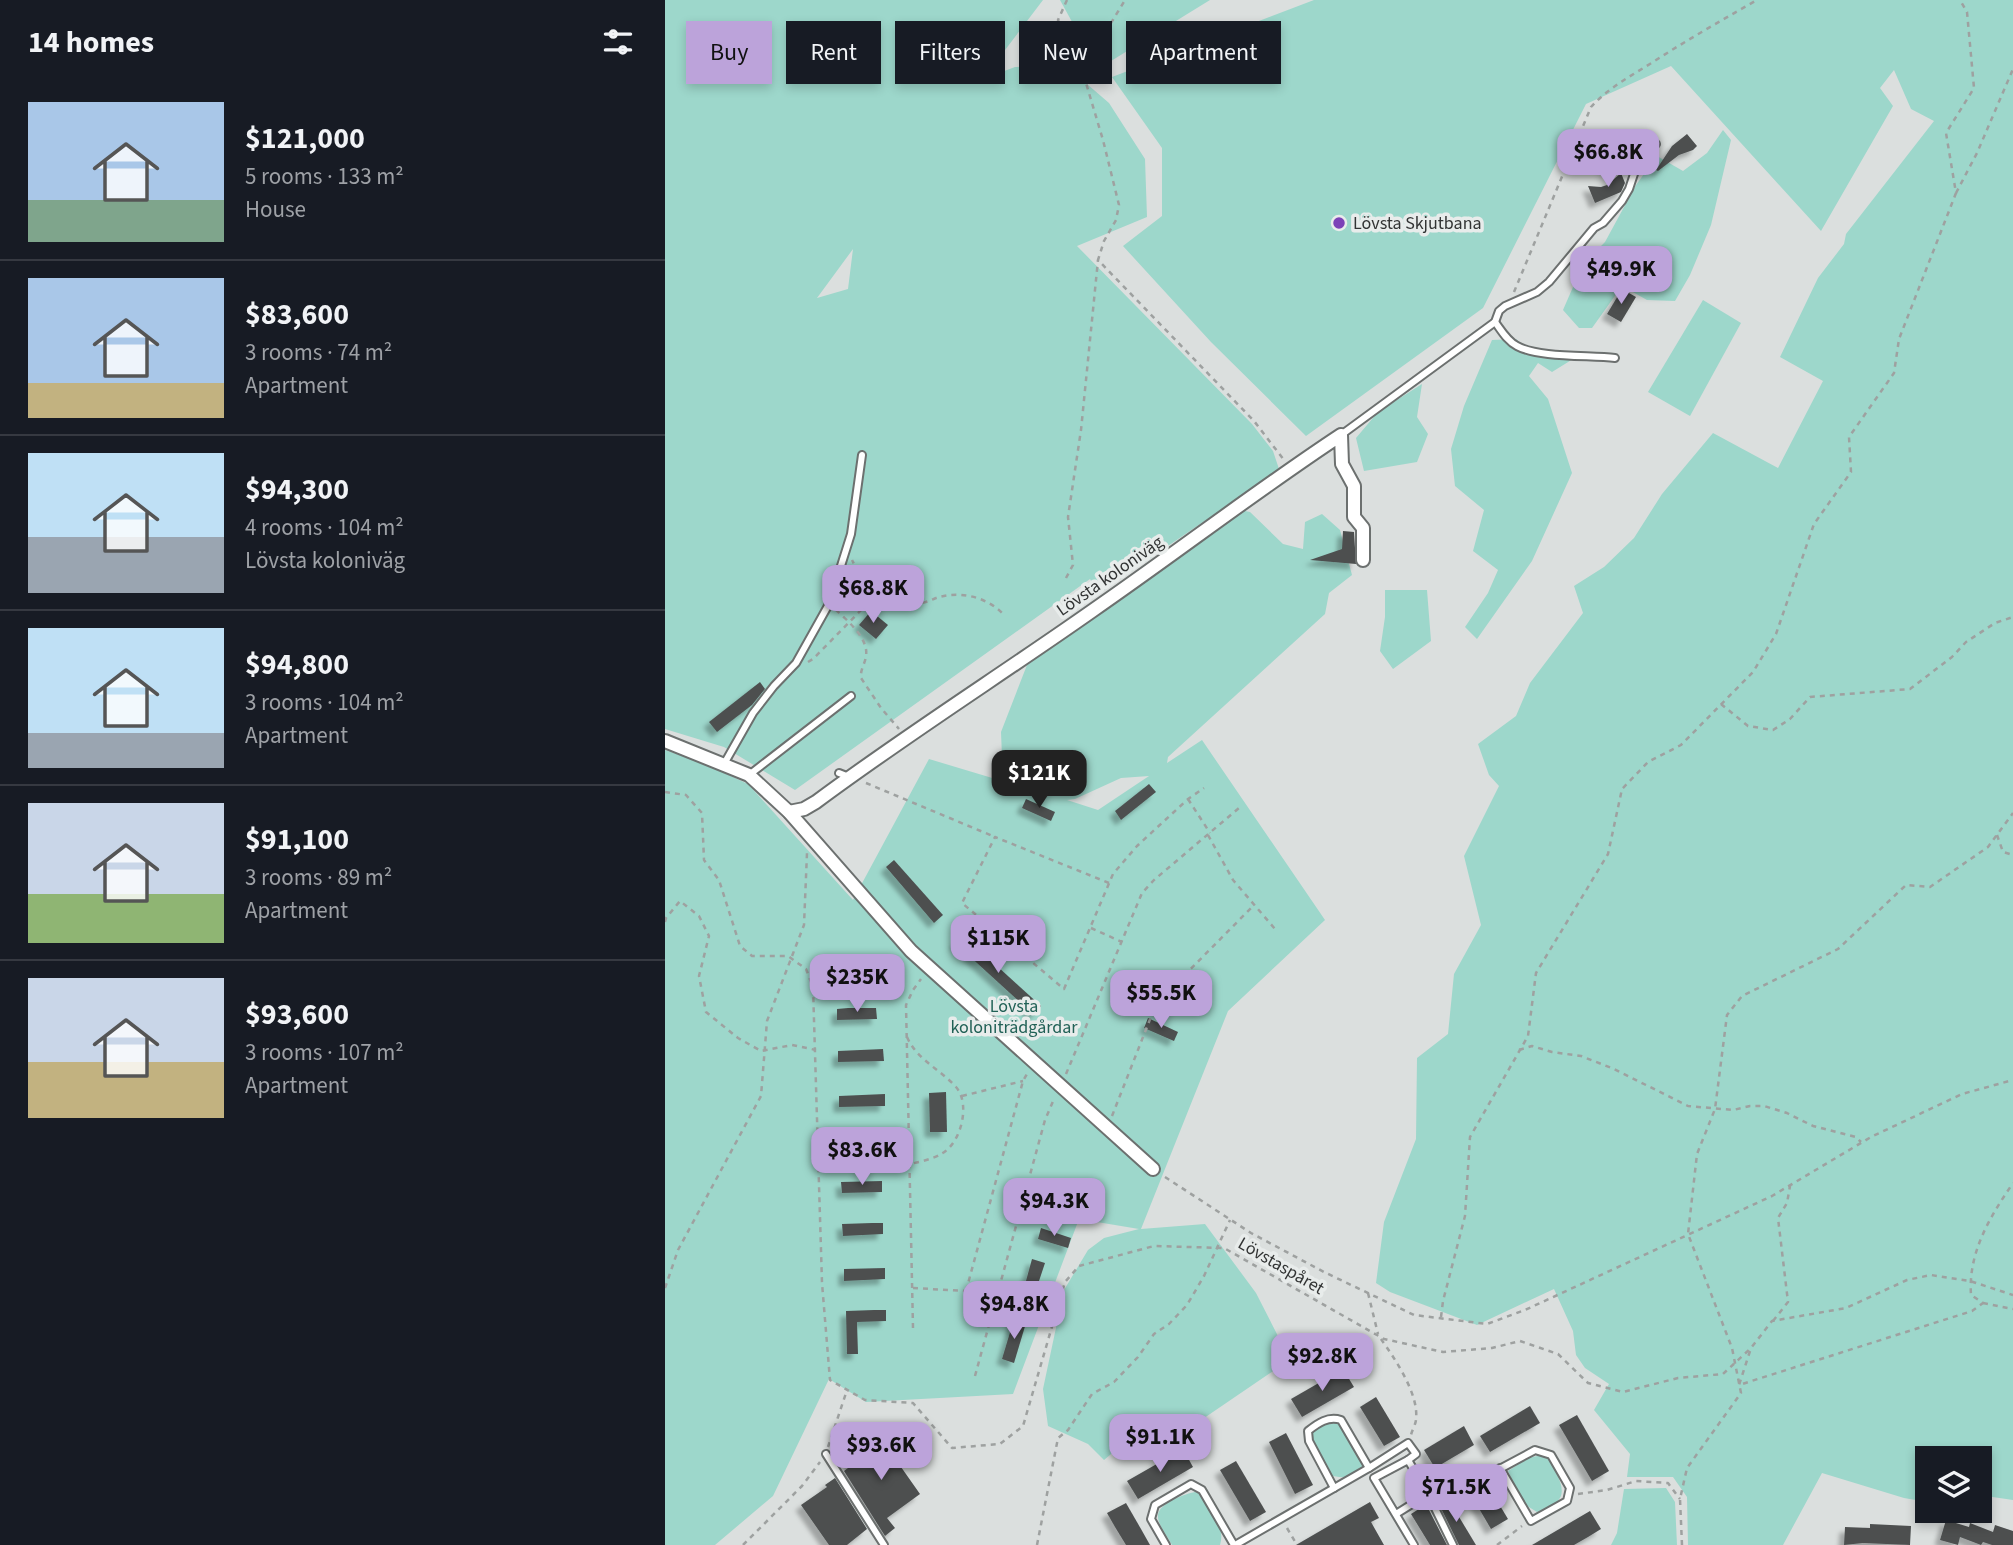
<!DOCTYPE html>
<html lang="en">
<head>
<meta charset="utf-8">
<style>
	:root { --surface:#171b24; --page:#20242c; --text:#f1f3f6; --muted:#9ea1a6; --line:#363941; --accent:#bca3da }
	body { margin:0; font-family:"Source Sans 3",sans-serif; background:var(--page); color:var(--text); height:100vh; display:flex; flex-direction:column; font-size:26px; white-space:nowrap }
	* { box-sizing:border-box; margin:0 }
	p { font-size:23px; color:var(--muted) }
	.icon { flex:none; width:38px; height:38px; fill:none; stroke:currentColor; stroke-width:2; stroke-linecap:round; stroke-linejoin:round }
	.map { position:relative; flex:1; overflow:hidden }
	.drawer { display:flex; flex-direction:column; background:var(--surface); width:665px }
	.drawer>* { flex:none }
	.hud { position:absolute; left:21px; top:21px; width:665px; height:63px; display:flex; gap:14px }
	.fabs { position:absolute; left:1250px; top:1446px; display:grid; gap:14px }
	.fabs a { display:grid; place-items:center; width:77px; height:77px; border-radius:0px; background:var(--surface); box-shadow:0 4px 10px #0003; font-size:35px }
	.price { position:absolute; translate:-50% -60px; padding:0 16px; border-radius:14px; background:var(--accent); color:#111; font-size:23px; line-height:46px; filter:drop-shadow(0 2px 4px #0008) }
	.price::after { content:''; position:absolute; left:50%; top:42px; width:21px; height:16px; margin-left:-10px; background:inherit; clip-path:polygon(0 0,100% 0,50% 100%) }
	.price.current { background:#222; color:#fff }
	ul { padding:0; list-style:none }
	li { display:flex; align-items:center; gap:21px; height:175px; padding:0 28px }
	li+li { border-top:2px solid var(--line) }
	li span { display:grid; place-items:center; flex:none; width:196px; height:140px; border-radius:0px; color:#555 }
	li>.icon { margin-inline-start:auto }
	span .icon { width:84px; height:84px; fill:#fffc; stroke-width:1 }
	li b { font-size:30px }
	h2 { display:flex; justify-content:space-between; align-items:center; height:84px; padding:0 28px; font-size:30px }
	.tag { padding:0 24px; border-radius:0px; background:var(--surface); box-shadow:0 4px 10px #0003; font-size:24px; line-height:63px }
	.tag.current { background:var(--accent); color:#111 }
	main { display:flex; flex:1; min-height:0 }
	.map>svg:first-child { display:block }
	.green { fill:#9dd7cb; fill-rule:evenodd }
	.building { fill:#4d5050; filter:url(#shadow) }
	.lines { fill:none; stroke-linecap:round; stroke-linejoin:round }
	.lane-casing { stroke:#6c706f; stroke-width:10 }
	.street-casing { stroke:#6c706f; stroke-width:16 }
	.path { stroke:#9ea1a0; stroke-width:2.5; stroke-dasharray:5 5; stroke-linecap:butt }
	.lane { stroke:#fff; stroke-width:6 }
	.street { stroke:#fff; stroke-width:12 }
	.poi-dot { fill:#7c41b7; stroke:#e8eceb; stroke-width:2.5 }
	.labels { text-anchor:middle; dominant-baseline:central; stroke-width:7; stroke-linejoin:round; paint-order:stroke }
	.poi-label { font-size:18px; fill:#323434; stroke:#e8eceb; text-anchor:start }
	.street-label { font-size:18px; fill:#323434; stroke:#e8eceb }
	.park-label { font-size:18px; fill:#216156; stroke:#e8eceb }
</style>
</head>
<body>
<main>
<section class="drawer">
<h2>14 homes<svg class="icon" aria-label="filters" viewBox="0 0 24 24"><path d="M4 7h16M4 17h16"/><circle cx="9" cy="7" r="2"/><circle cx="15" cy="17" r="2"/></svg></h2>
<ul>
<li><span style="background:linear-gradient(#a9c7e8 70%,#7fa58c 0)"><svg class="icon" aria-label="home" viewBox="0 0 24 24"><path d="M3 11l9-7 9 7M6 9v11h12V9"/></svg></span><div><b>$121,000</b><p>5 rooms · 133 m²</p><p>House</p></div></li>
<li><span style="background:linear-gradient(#a9c7e8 75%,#c2b280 0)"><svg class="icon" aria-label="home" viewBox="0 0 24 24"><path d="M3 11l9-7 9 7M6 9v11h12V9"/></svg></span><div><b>$83,600</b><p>3 rooms · 74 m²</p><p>Apartment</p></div></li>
<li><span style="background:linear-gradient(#bfe0f5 60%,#9aa5b1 0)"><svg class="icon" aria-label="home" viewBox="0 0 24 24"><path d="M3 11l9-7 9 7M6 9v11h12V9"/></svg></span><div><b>$94,300</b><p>4 rooms · 104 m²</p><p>Lövsta koloniväg</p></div></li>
<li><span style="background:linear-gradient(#bfe0f5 75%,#9aa5b1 0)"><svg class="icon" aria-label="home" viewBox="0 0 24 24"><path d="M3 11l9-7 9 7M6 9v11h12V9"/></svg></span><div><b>$94,800</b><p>3 rooms · 104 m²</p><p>Apartment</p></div></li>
<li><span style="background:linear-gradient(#c9d6e8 65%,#8fb573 0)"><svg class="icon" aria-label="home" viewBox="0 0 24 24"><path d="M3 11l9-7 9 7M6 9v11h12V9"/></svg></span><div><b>$91,100</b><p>3 rooms · 89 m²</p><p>Apartment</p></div></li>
<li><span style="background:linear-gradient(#c9d6e8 60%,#c2b280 0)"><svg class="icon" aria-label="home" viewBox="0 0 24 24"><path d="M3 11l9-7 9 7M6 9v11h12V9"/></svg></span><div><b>$93,600</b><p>3 rooms · 107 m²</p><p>Apartment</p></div></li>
</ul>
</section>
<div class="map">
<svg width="1348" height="1545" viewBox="0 0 1348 1545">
	<defs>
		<filter id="shadow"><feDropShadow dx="-5.5" dy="5.5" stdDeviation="2" flood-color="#0004"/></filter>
	</defs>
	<rect width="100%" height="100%" fill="#dbdfde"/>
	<g class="green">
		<path d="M 0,0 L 378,0 L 318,79 L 350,67 L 400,65 L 444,103 L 480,159 L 482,217 L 412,246 L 587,424 L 608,451 L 614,469 L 560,507 L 585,512 L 618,544 L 638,549 L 640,522 L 657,514 L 675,530 L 687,575 L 664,593 L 660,614 L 503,757 L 502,763 L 537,740 L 660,920 L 563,1011 L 476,1229 L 540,1224 L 591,1293 L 615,1340 L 614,1367 L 523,1429 L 482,1424 L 439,1460 L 423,1444 L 383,1426 L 378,1389 L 399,1290 L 423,1250 L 439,1238 L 474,1229 L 414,1219 L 348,1394 L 201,1402 L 164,1379 L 108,1496 L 50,1545 L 0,1545 L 0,750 L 40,764 L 83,784 L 188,900 L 264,759 L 367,790 L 337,757 L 336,732 L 362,665 L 538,535 L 541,520 L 434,593 L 425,579 L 130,790 L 59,747 L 0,729 ZM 188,249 L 183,289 L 152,298 ZM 484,776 L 433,810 L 402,800 L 410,799 L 456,778 Z"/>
		<polygon points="395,0 545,0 433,69"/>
		<polygon points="649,0 1348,0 1348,1500 1314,1495 1314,1458 1262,1458 1262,1502 1239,1498 1157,1473 1118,1545 1023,1545 1022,1497 1008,1477 962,1477 965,1454 929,1410 944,1384 920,1368 911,1355 908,1331 889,1289 812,1325 725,1292 711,1283 719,1222 751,1139 752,1058 783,1034 789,974 816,925 799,856 834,786 824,775 813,744 851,716 865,683 918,613 909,586 939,567 969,538 997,494 1048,433 1113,468 1158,381 1115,357 1153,278 1179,244 1181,234 1269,121 1246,109 1229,70 1215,88 1228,106 1156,231 1006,66 921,104 818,308 641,436 546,342 458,246 497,216 497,148 447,77"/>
		<polygon points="1058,130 1066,140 1046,225 1025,275 1010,301 982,300 957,286 927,328 914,328 898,310 918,264 940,242 971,185 992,156 1018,171 1042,153"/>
		<polygon points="1038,300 1076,323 1025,416 983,392"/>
		<polygon points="851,339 870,357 892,350 908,359 887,372 873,363 864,376 883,399 907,473 867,561 812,639 800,627 823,593 833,570 808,551 819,510 790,486 786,449 799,406 827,340"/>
		<polygon points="757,384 752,417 763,434 752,462 699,471 691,438 713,412"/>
		<polygon points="720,590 762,590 766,641 728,669 715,651 720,617"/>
		<path d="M 667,1421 L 675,1422 L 697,1461 L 697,1467 C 689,1478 677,1479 665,1475 L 646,1437 L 648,1431 Z"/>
		<path d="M 877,1455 L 884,1458 C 897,1485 909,1500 872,1512 L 859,1504 L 843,1471 L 863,1458 Z"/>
		<polygon points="1001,1488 1010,1502 1012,1545 946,1545 952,1533 959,1489"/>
		<path d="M 530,1492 L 535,1493 C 545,1509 561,1526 555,1545 L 507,1545 C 503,1537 492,1524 493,1515 C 494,1503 520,1494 530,1492 Z"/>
	</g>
	<g class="building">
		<polygon points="1022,134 1032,146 1028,150 1014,155 993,171 991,170 1007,146"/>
		<polygon points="956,173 960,183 956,192 930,203 923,186 936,187 942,185"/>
		<polygon points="957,289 971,297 956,322 942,314"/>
		<polygon points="678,531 689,532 691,564 645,560 677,549"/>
		<polygon points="206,611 223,625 211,639 194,625"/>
		<polygon points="95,682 100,689 87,705 52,732 44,722"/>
		<polygon points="484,784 491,792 456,820 450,811"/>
		<polygon points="361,799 390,812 386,821 357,808"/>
		<polygon points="229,860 278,915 269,923 221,867"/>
		<polygon points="298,935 376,1006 369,1015 290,943"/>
		<polygon points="183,1008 211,1008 212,1019 172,1020 172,1009"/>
		<polygon points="483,1018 513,1032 509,1041 479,1028"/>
		<polygon points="218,1049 219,1061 173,1062 173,1051"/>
		<polygon points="281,1092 282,1132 265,1132 264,1093"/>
		<polygon points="220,1094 220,1106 174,1107 174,1096"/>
		<polygon points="215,1136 216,1148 175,1149 175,1138"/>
		<polygon points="217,1181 217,1192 177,1193 176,1182"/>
		<polygon points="207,1223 218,1223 218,1234 178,1236 177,1224"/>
		<polygon points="376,1228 406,1238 403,1248 373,1239"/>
		<polygon points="367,1259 380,1263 367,1302 356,1299"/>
		<polygon points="220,1268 220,1279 179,1281 179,1269"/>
		<polygon points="209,1310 221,1310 221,1321 192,1322 193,1354 182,1354 181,1311"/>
		<polygon points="349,1319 361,1323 349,1363 337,1359"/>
		<polygon points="678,1369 689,1387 637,1417 626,1399"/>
		<polygon points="711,1397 735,1437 719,1446 695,1407"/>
		<polygon points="865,1406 875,1423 825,1452 815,1436"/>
		<polygon points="912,1415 944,1471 927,1481 894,1425"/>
		<polygon points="799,1426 809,1445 770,1468 759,1450"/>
		<polygon points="621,1433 648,1485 630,1494 604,1442"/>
		<polygon points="220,1437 240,1465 236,1467 255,1494 222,1518 230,1528 220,1536 179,1471 187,1465 180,1457 189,1450 194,1456"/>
		<polygon points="518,1449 528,1467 473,1499 462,1481"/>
		<polygon points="571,1461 601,1512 585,1521 555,1470"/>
		<polygon points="170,1478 202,1529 182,1545 164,1545 136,1505 162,1487 160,1485"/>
		<polygon points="819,1479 843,1519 826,1529 802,1488"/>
		<polygon points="782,1497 811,1545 794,1545 773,1502"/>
		<polygon points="705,1502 714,1518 706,1522 719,1545 631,1545"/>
		<polygon points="461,1503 476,1529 485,1545 461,1545 450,1527 442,1513"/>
		<polygon points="757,1507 759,1510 763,1508 782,1545 765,1545 746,1514"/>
		<polygon points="925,1511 936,1529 923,1537 909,1545 867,1545"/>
		<polygon points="1281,1520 1304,1527 1305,1523 1328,1532 1330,1525 1348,1531 1348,1545 1327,1545 1318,1542 1316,1545 1295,1537 1293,1545 1275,1540"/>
		<polygon points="1205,1524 1246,1526 1245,1545 1198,1543 1179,1545 1180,1527 1205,1528"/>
	</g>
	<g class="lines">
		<defs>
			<g id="lane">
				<path d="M 830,322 C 836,330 842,341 852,346 C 874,358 924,355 950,358"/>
				<polyline points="676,435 830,322 834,311 840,306 872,292 884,282 929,228 938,223 957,201 964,189 970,171 991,144"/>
				<polyline points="59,764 88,713 109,686 131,663 164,604 186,534 197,455"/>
				<polyline points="174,773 184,777"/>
				<polyline points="84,775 186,696"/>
				<polyline points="161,1454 219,1545"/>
				<path d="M 669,1488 L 644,1441 L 643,1431 C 653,1423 663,1416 676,1420 L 704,1468"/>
				<polyline points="731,1514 763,1494 743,1460 709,1478 749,1545"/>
				<polyline points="501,1545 486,1519 490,1505 526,1484 537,1490 569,1545"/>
				<polyline points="570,1545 704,1468 743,1443 751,1454 743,1460"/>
				<polyline points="788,1545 763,1494 786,1491 819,1472 831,1471 870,1450 886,1455 905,1488 902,1501 866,1521 835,1468"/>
			</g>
			<g id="street">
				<polyline points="0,741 84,775 124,812 246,951 488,1169"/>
				<path d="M 124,812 L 139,809 L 151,802 C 241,735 336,675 427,611 C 511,553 591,491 676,435 L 677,464 L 689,486 L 689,517 L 698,528 L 698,560"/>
			</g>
		</defs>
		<use href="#lane" class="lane-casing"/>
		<use href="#street" class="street-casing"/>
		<g class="path">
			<polyline points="402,0 393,20 403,46 427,69 421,83 438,140 454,205 451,220 439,241 433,260 589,421 619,460"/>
			<polyline points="427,69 432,46 460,0"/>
			<polyline points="1291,193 1312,153 1348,69"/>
			<path d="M 849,292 L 926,107 C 943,88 966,76 988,62 C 1022,40 1057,20 1092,0"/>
			<polyline points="401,578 408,565 403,517 416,430 433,260"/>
			<path d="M 208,599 C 230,596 233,601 252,603 C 260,604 267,599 274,597 C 297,591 323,597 340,616"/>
			<path d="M 171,610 C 183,621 204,639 201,656 C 200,664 195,670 196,678 L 216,708 L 234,729"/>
			<polyline points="143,662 148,659 207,599 187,560"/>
			<polyline points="1056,704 1083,726 1108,730 1125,719 1145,697 1245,689 1287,657 1301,642 1330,623 1348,617"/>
			<polyline points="201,783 330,837"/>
			<polyline points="0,792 21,795 37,813 39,860 54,880 75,946 87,956 123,956 141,969 148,987 157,1283 165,1380 200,1400 248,1403 287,1448 335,1444 358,1426 400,1282 414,1266 489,1246 559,1248 719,1339 778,1352 827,1348 855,1341 893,1354 923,1383 958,1392 1013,1378 1058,1374 1086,1348 1107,1321 1181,1308 1242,1280 1266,1275 1305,1281 1348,1295"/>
			<polyline points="523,799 545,833"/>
			<polyline points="543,835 568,880 610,929"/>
			<polyline points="1332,835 1338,852 1348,855"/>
			<polyline points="444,883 330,837 297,903 399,989 448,874 472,846 523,799 539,788"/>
			<polyline points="0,922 1,918 15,901 34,916 44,936 34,976 41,1012 73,1038 96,1051 127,1045 151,1050"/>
			<polyline points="426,928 457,942"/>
			<path d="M 242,1037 C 252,1060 275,1069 291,1087 C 306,1104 296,1144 276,1154 C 268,1159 254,1162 245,1164"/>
			<polyline points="854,1050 867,1046 887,1052 916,1056 949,1069 1023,1106 1068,1110 1085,1106 1099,1106 1122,1113 1148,1126 1191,1137 1196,1142"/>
			<polyline points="401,1074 477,893 489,880 574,808"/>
			<polyline points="297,1096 358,1081"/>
			<polyline points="447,1116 491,1004 589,905"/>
			<polyline points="500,1177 586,1233 659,1272 749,1315 822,1324 860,1310 1107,1196 1206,1137 1297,1094 1348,1080"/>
			<polyline points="0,1288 13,1250 96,1096 102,1021 139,925 142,853"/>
			<polyline points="248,1288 301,1291 331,1299"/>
			<polyline points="301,1291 358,1081 363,1072"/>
			<polyline points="703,1293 713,1334"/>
			<polyline points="1318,1303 1348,1309"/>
			<polyline points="776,1317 778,1301 800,1216 805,1137 863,1036 871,973 943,854 957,789 983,762 1016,745 1088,672 1111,634 1149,524 1186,472 1184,437 1229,373 1234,339 1291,193 1281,133 1309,88 1302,12 1295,0"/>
			<polyline points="1108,1321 1123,1302 1113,1218 1122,1203 1125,1186"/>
			<polyline points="248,1328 241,1005 248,990 256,979"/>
			<path d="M 716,1339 C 730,1359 754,1394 751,1419 C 751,1424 747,1430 746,1435"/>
			<path d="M 1085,1351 L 1074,1385 L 1307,1311 L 1318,1303 L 1306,1295 C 1303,1252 1325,1217 1348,1183"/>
			<polyline points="310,1376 380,1120 389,1099"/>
			<polyline points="163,1447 182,1390"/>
			<polyline points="913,1494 942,1490 971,1481 1003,1483 1015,1499"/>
			<polyline points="622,1528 632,1545"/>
			<polyline points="78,1545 137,1486 155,1462"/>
			<polyline points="372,1545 393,1438 403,1430 427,1394 449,1382 473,1357 489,1334 504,1324 522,1305 539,1276 565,1220"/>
			<polyline points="832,1545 857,1526"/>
			<polyline points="1017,1545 1015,1499 1022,1468 1076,1393 1067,1348 1023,1234 1032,1154 1050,1109 1062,1015 1077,996 1173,949 1241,885 1265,887 1323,847 1348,813"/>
		</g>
		<use href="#lane" class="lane"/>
		<use href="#street" class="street"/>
	</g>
	<circle class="poi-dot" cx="674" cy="223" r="7"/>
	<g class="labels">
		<g class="poi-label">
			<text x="688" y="223">Lövsta Skjutbana</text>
		</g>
		<g class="street-label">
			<text transform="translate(445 576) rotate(-35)">Lövsta koloniväg</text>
			<text transform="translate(616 1266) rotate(30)">Lövstaspåret</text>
		</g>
		<g class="park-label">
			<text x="349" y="1006">Lövsta<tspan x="349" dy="21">koloniträdgårdar</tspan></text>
		</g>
	</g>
</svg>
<div class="fabs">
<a><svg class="icon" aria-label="layers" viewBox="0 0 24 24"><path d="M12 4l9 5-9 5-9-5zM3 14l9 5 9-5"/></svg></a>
</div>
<b class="price" style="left:943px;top:189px">$66.8K</b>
<b class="price" style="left:956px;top:306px">$49.9K</b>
<b class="price" style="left:208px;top:625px">$68.8K</b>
<b class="price current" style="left:374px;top:810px">$121K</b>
<b class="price" style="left:333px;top:975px">$115K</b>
<b class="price" style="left:192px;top:1014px">$235K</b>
<b class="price" style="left:496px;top:1030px">$55.5K</b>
<b class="price" style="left:197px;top:1187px">$83.6K</b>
<b class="price" style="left:389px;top:1238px">$94.3K</b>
<b class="price" style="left:349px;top:1341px">$94.8K</b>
<b class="price" style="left:657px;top:1393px">$92.8K</b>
<b class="price" style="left:495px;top:1474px">$91.1K</b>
<b class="price" style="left:216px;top:1482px">$93.6K</b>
<b class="price" style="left:791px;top:1524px">$71.5K</b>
<div class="hud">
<a class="tag current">Buy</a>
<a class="tag">Rent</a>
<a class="tag">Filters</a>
<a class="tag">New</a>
<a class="tag">Apartment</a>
</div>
</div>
</main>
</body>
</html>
